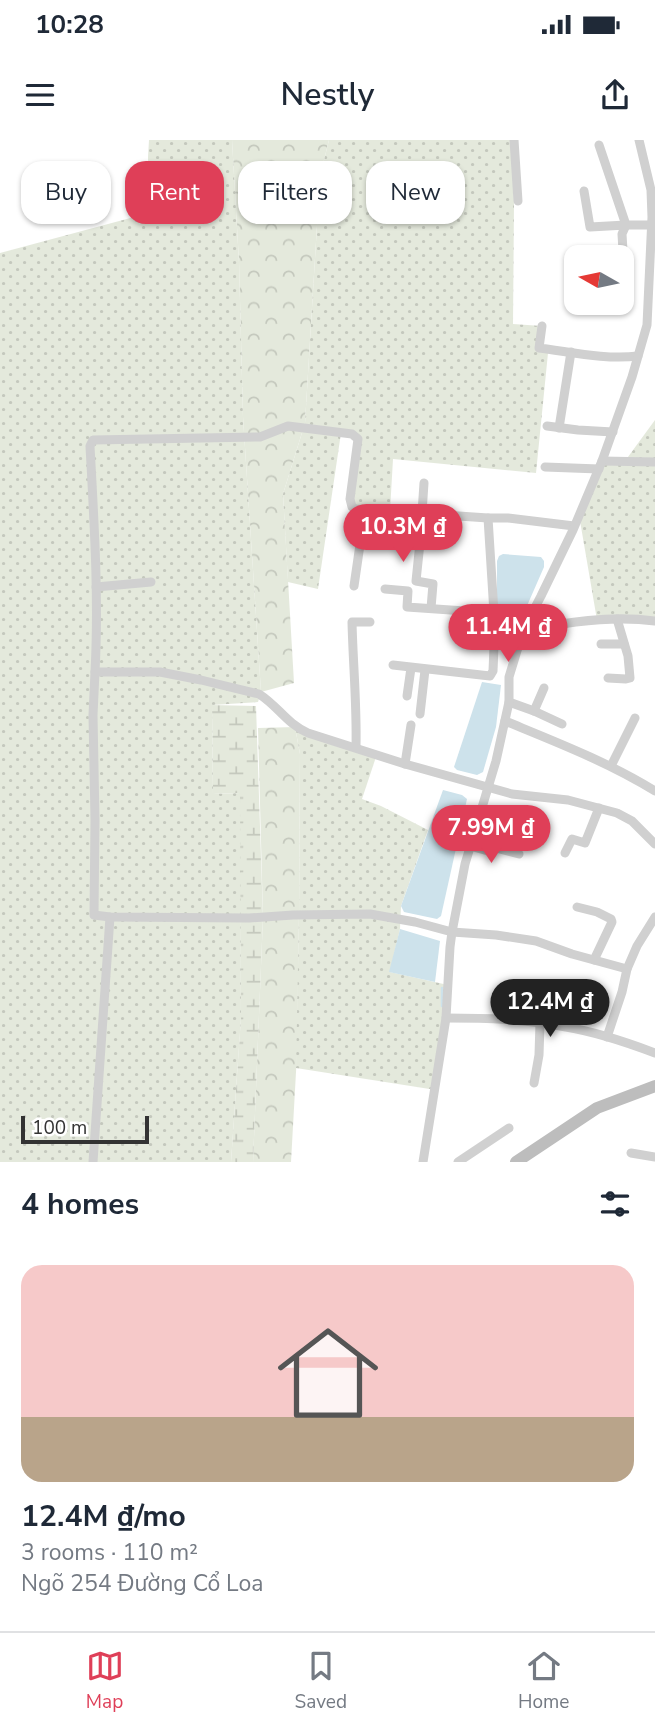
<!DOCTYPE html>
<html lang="en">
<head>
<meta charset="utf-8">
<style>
	:root { --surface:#fff; --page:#f2f2f3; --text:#1f2937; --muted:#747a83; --line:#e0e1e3; --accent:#df3f58 }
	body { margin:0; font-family:"Nunito Sans",sans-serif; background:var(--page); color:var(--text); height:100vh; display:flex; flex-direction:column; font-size:26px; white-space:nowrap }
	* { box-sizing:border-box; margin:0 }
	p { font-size:23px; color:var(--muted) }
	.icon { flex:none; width:38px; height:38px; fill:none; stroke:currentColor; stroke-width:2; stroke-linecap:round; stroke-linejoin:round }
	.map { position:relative; height:1022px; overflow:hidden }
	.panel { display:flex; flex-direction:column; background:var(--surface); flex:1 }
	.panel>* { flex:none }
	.top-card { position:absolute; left:21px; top:21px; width:614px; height:63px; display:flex; gap:14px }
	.needle { width:46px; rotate:279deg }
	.fabs { position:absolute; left:564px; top:105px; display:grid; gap:14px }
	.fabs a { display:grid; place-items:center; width:70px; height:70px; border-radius:14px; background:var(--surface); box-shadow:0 2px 5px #0004; font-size:35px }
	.scale { position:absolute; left:21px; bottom:18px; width:128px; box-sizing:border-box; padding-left:7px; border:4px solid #333; border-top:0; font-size:19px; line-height:24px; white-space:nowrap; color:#333; -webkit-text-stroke:5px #fff; paint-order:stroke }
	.price { position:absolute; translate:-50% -60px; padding:0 16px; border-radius:24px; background:var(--accent); color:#fff; font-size:23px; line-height:46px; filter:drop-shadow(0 2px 4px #0008) }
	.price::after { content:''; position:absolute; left:50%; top:42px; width:21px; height:16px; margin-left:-10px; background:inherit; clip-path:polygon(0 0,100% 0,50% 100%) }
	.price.active { background:#222; color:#fff }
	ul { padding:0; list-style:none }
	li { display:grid; align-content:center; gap:14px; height:371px; padding:0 21px }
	li span { display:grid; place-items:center; height:217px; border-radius:21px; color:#555 }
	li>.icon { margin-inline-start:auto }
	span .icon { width:126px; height:126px; fill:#fffc; stroke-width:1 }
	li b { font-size:30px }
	h2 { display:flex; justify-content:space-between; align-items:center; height:84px; padding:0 21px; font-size:30px }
	.pill { padding:0 24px; border-radius:21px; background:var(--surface); box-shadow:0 2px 5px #0004; font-size:24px; line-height:63px }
	.pill.active { background:var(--accent); color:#fff }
	.status { display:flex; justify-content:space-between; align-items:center; height:49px; padding:0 35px; background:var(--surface); direction:ltr }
	.status svg { height:19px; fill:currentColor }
	header { display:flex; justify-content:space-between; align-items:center; height:91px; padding:0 21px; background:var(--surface); font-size:32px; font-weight:600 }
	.menu { display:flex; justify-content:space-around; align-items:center; height:98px; border-top:2px solid var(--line); background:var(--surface); font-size:19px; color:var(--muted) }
	.menu a { display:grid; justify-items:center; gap:4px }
	.menu .active { color:var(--accent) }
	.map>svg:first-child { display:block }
	.forest { fill:url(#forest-crowns) }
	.wetland { fill:url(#wetland-marsh) }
	.garden { fill:url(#garden-dots) }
	.water { fill:#cde2eb }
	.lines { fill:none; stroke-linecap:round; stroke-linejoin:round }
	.stream { stroke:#cde2eb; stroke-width:2.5 }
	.street { stroke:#d0d0d0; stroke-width:9 }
	.secondary { stroke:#bdbdbd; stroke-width:12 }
</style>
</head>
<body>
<div class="status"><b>10:28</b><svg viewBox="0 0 49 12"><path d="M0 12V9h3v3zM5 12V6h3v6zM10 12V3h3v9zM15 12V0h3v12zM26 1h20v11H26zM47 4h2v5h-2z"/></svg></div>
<header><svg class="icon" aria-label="menu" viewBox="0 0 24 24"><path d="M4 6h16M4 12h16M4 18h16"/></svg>Nestly<svg class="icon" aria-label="share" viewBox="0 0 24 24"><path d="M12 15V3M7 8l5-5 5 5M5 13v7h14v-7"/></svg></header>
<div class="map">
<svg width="655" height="1022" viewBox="0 0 655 1022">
	<defs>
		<pattern id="forest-crowns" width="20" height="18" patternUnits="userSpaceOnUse" patternTransform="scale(1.75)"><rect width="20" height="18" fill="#e4e9dc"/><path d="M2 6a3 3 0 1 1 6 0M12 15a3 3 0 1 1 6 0" fill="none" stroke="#c4c8bd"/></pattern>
		<pattern id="wetland-marsh" width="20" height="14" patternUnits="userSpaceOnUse" patternTransform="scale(1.75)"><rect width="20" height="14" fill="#e4e9dc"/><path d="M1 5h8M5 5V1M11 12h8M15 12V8" fill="none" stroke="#c4c8bd"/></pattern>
		<pattern id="garden-dots" width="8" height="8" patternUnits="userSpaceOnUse" patternTransform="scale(1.75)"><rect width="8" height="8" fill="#e4e9dc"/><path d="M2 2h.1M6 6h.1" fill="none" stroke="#c4c8bd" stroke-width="1.8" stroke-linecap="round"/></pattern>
	</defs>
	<rect width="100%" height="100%" fill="#fff"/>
	<g class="forest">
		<polygon points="232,0 329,0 320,36 305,283 283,354 294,543 261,552 243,277 239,122"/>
		<polygon points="295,587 300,614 299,775 297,914 291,1022 253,1022 263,777 258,588"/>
	</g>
	<polygon class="wetland" points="212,565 256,566 263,777 253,1022 231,1022 241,877 239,653 213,654"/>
	<g class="garden">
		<polygon points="149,0 232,0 239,122 243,277 261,552 258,562 212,565 213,654 240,653 241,878 231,1022 0,1022 0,113 149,73 148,17"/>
		<polygon points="329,0 512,0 514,64 513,184 542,186 539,208 548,213 536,333 393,319 390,371 352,367 355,297 341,293 318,449 288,442 283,354 305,283 320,36"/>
		<polygon points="655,280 655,481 597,480 579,375 602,321 625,321"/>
		<polygon points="295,587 376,617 362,659 381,666 428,690 401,766 400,789 390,832 448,845 436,950 296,928 299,775 300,614"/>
	</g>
	<g class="water">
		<polygon points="503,414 541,417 544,421 544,427 509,507 504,507 501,472 497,467 497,421 499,416"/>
		<polygon points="482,542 501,545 496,587 483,632 477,635 457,630 454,627"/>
		<polygon points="443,650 462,655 467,659 441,776 437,779 404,772 401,766"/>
		<polygon points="400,789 440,801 435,842 389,832"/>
	</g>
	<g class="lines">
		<polyline class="stream" points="442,848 442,866"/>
		<g class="street">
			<polyline points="514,0 518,61"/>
			<polyline points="599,5 626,85 651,85"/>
			<polyline points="584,51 590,87 626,85 622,94 623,111 596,112 596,117"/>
			<path d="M 542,186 L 539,208 C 571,212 606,220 638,216"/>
			<polyline points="547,286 578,290 613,292"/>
			<polyline points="559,288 571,212"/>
			<polyline points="602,321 655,322"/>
			<polyline points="545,327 599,329"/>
			<polyline points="422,373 424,343"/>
			<polyline points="423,374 416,441 433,444 431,468"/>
			<polyline points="488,378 494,473"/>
			<polyline points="354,446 365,370"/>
			<polyline points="96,447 151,442"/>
			<polyline points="385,449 408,451 407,467 494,473 495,482 493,531 490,536 393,525"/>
			<path d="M 523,491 C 565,482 611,475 655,481"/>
			<polyline points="601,504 624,504"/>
			<path d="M 95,532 C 99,457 94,381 90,306 L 93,300 L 260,297 L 288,286 L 352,294 L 358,299 L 350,359 L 352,367 L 356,369 L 488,378 L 508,378 L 574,386"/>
			<polyline points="608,538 626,539 630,538 628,516 617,479"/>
			<polyline points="407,556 411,528"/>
			<polyline points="509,562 534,571 562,584"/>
			<polyline points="534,571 544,548"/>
			<polyline points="420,574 425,530"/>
			<path d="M 505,581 C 556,602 608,622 655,651"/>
			<path d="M 356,607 C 357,565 353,524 352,482 L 370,482"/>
			<polyline points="405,624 411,585"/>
			<polyline points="611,626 635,578"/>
			<polyline points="470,706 488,711 490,707 492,707 519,714"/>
			<polyline points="565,713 572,699 585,703 599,668"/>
			<polyline points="577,767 597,772 611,779 612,782 594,820"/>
			<path d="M 627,829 L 572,814 L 536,801 L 496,795 L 452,792 L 415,782 L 370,774 L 293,775 L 249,778 L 110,777 L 94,775 L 95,680 L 93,575 L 95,532 L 160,532 L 201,540 L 259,554 C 279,567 286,583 308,593 L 405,624 L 512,654 L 568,660 L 617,673 L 632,681 L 655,704"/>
			<path d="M 446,878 C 486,878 526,879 566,887 C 596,892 626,902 655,913"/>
			<polyline points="607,897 622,852 627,829 637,806 655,777"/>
			<polyline points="534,943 539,915 540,883"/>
			<polyline points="631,1013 655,1017"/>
			<polyline points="93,1022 110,777"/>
			<polyline points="423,1022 446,878 450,807 452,792 465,724 496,621 509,562 509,537 523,491 541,456 573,390 602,321 632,237 647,185 652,77 651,50 639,0"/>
			<polyline points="458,1022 509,988"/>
		</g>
		<polyline class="secondary" points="516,1022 597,968 655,946"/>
	</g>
</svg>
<div class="fabs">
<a><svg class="needle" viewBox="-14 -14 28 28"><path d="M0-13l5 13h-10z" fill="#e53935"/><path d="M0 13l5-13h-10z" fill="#747a83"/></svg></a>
</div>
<div class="scale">100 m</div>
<b class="price" style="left:403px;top:424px">10.3M ₫</b>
<b class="price" style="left:508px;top:524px">11.4M ₫</b>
<b class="price" style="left:491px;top:725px">7.99M ₫</b>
<b class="price active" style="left:550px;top:899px">12.4M ₫</b>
<div class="top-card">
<a class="pill">Buy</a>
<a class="pill active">Rent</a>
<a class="pill">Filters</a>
<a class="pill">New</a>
</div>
</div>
<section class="panel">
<h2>4 homes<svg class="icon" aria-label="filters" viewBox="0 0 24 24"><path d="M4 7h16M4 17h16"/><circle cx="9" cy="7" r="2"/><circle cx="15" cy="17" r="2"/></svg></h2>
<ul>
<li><span style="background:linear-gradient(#f6c9c9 70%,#b9a48a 0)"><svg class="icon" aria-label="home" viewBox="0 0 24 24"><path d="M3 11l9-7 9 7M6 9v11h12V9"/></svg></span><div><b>12.4M ₫/mo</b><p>3 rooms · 110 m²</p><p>Ngõ 254 Đường Cổ Loa</p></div></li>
</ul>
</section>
<nav class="menu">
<a class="active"><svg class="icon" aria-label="map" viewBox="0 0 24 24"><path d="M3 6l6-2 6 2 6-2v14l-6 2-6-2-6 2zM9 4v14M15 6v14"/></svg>Map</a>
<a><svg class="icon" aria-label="saved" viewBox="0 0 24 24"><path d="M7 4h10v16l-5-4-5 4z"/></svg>Saved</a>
<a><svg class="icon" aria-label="home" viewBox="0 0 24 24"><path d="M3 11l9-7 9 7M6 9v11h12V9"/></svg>Home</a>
</nav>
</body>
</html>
